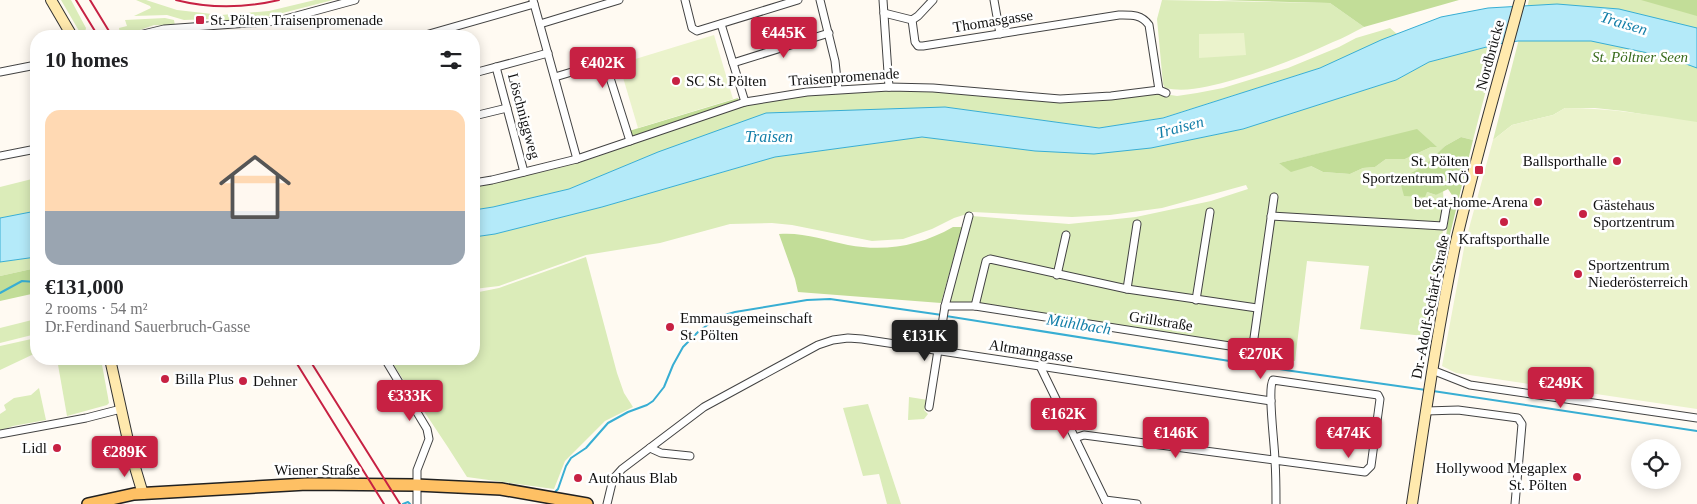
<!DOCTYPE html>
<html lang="en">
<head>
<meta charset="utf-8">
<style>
	:root { --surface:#fff; --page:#f2f2f2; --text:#202124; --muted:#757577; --line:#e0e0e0; --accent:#c72143 }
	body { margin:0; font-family:Georgia,serif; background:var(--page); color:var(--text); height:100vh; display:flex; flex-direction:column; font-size:19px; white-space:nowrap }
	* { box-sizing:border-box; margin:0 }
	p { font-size:16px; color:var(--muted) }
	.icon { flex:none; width:28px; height:28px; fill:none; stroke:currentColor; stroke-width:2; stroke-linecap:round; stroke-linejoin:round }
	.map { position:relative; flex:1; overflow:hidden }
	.panel { position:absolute; left:30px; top:30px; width:450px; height:335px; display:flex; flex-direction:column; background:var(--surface); border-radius:20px; box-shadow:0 2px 12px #0003 }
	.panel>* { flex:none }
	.buttons { position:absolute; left:1631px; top:439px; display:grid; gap:10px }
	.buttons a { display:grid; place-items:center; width:50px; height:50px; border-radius:50%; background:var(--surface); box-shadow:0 2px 12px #0003; font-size:25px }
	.price { position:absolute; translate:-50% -42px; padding:0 11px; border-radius:5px; background:var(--accent); color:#fff; font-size:16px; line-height:32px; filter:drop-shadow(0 1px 2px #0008) }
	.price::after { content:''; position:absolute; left:50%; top:30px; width:15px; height:11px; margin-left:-8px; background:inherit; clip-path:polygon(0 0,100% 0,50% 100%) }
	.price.on { background:#222; color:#fff }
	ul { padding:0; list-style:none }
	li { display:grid; align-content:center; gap:10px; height:265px; padding:0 15px }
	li+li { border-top:1px solid var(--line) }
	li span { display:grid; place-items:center; height:155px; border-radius:15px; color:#555 }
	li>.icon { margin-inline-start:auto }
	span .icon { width:90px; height:90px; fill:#fffc; stroke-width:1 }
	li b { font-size:21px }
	h2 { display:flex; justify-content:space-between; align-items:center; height:60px; padding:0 15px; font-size:21px }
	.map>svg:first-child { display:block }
	.green { fill:#dbecb9; fill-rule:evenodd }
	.forest { fill:#c2dd98 }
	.pitch { fill:#ebf3cc }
	.water { fill:#b4eaf9; stroke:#38aed3 }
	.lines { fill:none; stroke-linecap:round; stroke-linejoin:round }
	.stream { stroke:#38aed3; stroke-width:2 }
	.street-casing { stroke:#434343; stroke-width:9 }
	.secondary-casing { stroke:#323232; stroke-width:12 }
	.primary-casing { stroke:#212121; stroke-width:14 }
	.street { stroke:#fff; stroke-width:7 }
	.secondary { stroke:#ffe9ad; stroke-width:10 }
	.primary { stroke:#fec064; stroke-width:11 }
	.rail { stroke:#c72143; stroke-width:2 }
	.poi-dot { fill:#c72143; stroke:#fff; stroke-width:2 }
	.labels { text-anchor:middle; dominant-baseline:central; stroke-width:5; stroke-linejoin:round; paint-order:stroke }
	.poi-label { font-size:15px; fill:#101010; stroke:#fff; text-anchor:start }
	.street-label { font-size:15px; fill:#101010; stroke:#fff }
	.park-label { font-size:15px; font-style:italic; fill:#396b1c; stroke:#fff }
	.water-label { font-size:16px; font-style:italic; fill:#127ea8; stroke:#fff }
</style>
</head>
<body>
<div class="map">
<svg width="1697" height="504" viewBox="0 0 1697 504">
	<rect width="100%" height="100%" fill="#fffaf2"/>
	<g class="green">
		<polygon points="61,0 71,0 86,28 85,32 87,36 82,36"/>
		<polygon points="136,0 146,0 177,10 221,15 269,11 315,0 333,0 267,17 212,22 211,19 184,20 167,15 134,16 151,8 150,6"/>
		<path d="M 1162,0 L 1330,3 L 1364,27 C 1353,32 1344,38 1333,42 C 1301,57 1267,70 1233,80 C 1211,86 1187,93 1165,88 L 1163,84 L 1157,19 Z"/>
		<polygon points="1529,0 1697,0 1697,123 1623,111 1595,108 1565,108 1553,115 1512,125 1493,140"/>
		<polygon points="165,18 174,20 175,26 154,25 123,36 120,34 119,28 127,26 125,20"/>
		<path d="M 1390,28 L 1397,34 L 1320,68 L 1162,118 L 1099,128 L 945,107 L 658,152 L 569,189 L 493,207 L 474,210 L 474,185 C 530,175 588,165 640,139 L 750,104 L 808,95 L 889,90 L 929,91 L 1037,101 L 1066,102 L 1102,100 L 1158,93 L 1177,96 L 1197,93 L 1223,88 L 1288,68 L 1339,47 L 1356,38 Z"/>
		<path d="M 1498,44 L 1473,140 L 1461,137 L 1445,146 L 1425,166 L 1407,175 L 1427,192 L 1436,195 L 1443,190 C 1447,240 1434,288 1424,336 L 1360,329 L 1369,266 L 1307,261 L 1295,361 L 973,309 L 943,308 L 972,216 L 1069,224 L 1136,217 L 1211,201 L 1248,189 L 1246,185 L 1162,208 L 1110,215 L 1072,217 L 973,212 L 954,218 L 932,229 L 903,239 L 872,241 L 792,225 L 772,223 L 730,224 L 660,243 L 586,255 L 499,286 L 474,289 L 474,237 L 495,234 L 602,207 L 775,157 L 922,137 L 1035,151 L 1151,148 L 1243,129 L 1396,80 L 1429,62 ZM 1417,130 L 1436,147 L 1431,147 L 1405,159 L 1386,159 L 1375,167 L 1363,168 L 1350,174 L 1323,172 L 1311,166 L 1279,163 Z"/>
		<polygon points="36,178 36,211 0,218 0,187"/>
		<polygon points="36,257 36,268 0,276 0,262"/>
		<path d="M 586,257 L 617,373 L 624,393 L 633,407 L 605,421 L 565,461 L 554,489 L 467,477 C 442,437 415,399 390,359 L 474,359 L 474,293 L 499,288 Z"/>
		<polygon points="36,319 36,334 0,343 0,328"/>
		<polygon points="36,338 36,353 0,370 0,346"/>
		<polygon points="57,359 101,359 109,403 107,405 67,416"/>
		<polygon points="39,388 46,420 13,426 0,431 0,414 6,410 4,405 14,398 31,395"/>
		<polygon points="909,397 928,400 927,406 924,410 928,414 924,419 908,420"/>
		<polygon points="868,404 901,504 887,504 879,474 863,476 843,408"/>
	</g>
	<g class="forest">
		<polygon points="1217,0 1459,0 1364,27 1330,3"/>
		<polygon points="1641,0 1697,0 1697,16"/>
		<polygon points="738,98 740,103 632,139 629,131"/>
		<polygon points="1417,129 1437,147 1431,147 1405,159 1386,159 1375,167 1363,168 1350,174 1323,172 1311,166 1291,172 1279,163"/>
		<polygon points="1461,137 1473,140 1443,263 1439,262 1442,241 1446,236 1452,195 1448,189 1436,195 1427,192 1425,197 1404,196 1401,185 1407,175 1424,166 1445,146"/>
		<path d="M 953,227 L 962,227 L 941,303 L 798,292 L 795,279 L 779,234 C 803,232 825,240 848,245 C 885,252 920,246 953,227 Z"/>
		<polygon points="36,268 36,293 0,301 0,276"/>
	</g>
	<g class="pitch">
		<polygon points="1244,33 1246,55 1199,58 1199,34"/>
		<polygon points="714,35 733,99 638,128 619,64"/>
		<path d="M 1565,108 C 1609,108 1653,115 1697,122 L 1697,409 L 1456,373 L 1442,366 L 1465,243 L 1493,140 L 1512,125 L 1553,115 Z"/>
	</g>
	<g class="water">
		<polygon points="1557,4 1619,9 1697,28 1697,68 1667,57 1591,41 1518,41 1498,44 1429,62 1396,80 1243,129 1151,148 1094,154 1035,151 922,137 775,157 602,207 495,234 474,237 474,210 493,207 569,189 658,152 766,113 945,107 1099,128 1163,118 1320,68 1381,40 1441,17 1488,8"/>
		<polygon points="36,211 36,257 0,262 0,218"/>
	</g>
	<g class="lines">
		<g class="stream">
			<polyline points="0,293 22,281 36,282"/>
			<polyline points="946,316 1292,371 1426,390"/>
			<polyline points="1433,391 1697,431"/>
			<polyline points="553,494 558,489 566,466 571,458 586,448 608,423 628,412 647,405 653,401 664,387 673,365 683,347 698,332 718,317 735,312 807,300 830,299 942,315"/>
			<polyline points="403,504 408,502 410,504"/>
		</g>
		<defs>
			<g id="street">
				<polyline points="533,0 577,159"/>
				<polyline points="685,0 692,28 697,31 798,0"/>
				<polyline points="820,0 835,61 838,89"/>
				<polyline points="883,0 889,87"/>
				<polyline points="994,0 1000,34"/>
				<polyline points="884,13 912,20 918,16 933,0"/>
				<path d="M 912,20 L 915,42 L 918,46 L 923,46 L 1119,15 C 1131,15 1141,14 1149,25 L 1159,90"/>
				<polyline points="540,24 619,0"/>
				<polyline points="721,24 745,102"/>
				<polyline points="135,36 164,29 278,21 355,0"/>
				<polyline points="422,36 534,4"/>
				<polyline points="733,63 829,33"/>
				<polyline points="496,67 524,172"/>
				<polyline points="0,72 36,65"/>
				<polyline points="474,73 548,53"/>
				<polyline points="555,77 605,62 630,141"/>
				<polyline points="474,116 507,108"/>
				<polyline points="0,156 36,149"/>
				<polyline points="474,183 492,180 577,159 745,102 807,92 889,87 933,88 1060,99 1111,96 1159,90 1166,93"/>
				<polyline points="1271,216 1443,226 1447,203"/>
				<polyline points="1057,275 1066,235"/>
				<polyline points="1127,289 1137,224"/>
				<polyline points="1196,300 1210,212"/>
				<polyline points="945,306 975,306 1249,349 1253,345 1274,197"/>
				<polyline points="975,306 986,261 990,259 1127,289 1257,308"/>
				<polyline points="385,359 427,429 429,439 417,470 417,504"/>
				<polyline points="1040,366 1107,504"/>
				<polyline points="1432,370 1470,385 1697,418"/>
				<polyline points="929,407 945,306 969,216"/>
				<polyline points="1426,411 1458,410 1518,418 1522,424 1515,504"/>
				<polyline points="0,434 86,418 121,409"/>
				<path d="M 1075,438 L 1084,435 L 1365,472 L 1371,466 L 1380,399 L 1378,395 L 1273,380 C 1267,389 1275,446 1275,461 C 1276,475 1276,490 1276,504"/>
				<polyline points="650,448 661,453 690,456"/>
				<polyline points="1105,500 1137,504"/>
				<polyline points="607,504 613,479 622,469 704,407 818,345 833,340 848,338 862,339 1271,401"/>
			</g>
			<g id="secondary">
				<polyline points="51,0 72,36"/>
				<polyline points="110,359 131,454 143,494"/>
				<path d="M 1412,504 C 1425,418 1437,331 1455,246 C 1474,163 1498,82 1520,0"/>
			</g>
			<polyline id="primary" points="88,504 134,494 307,484 416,485 501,489 587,504"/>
		</defs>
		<use href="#street" class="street-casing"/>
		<use href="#secondary" class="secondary-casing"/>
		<use href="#primary" class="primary-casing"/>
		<use href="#street" class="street"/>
		<use href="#secondary" class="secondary"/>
		<use href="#primary" class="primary"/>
		<g class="rail">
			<polyline points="76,0 98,36"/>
			<polyline points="90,0 112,36"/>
			<path d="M 176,0 C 211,9 245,8 279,0"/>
			<polyline points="294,359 384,504"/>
			<polyline points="309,359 400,504"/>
		</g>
	</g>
	<g class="poi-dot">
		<rect x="195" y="15" width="10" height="10" rx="2.5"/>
		<circle cx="676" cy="81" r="5"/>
		<circle cx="1617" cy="161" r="5"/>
		<rect x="1474" y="165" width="10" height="10" rx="2.5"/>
		<circle cx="1538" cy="202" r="5"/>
		<circle cx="1583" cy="214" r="5"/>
		<circle cx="1504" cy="222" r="5"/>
		<circle cx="1578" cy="274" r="5"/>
		<circle cx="670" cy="327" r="5"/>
		<circle cx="165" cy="379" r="5"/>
		<circle cx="243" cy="381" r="5"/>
		<circle cx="57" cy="448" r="5"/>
		<circle cx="1577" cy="477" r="5"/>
		<circle cx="578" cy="478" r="5"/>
	</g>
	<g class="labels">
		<g class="poi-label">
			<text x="210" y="20">St. Pölten Traisenpromenade</text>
			<text x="686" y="81">SC St. Pölten</text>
			<text x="1469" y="161" text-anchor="end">St. Pölten<tspan x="1469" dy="17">Sportzentrum NÖ</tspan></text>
			<text x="1607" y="161" text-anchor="end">Ballsporthalle</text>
			<text x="1528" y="202" text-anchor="end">bet-at-home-Arena</text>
			<text x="1593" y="205">Gästehaus<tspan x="1593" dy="17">Sportzentrum</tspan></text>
			<text x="1504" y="239" text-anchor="middle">Kraftsporthalle</text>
			<text x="1588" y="265">Sportzentrum<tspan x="1588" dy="17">Niederösterreich</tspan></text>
			<text x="680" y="318">Emmausgemeinschaft<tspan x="680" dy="17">St. Pölten</tspan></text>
			<text x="175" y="379">Billa Plus</text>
			<text x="253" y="381">Dehner</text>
			<text x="47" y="448" text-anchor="end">Lidl</text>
			<text x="1567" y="468" text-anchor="end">Hollywood Megaplex<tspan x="1567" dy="17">St. Pölten</tspan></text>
			<text x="588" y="478">Autohaus Blab</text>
		</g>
		<g class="street-label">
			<text transform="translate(993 21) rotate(-9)">Thomasgasse</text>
			<text transform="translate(1490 55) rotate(-75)">Nordbrücke</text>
			<text transform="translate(844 77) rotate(-4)">Traisenpromenade</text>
			<text transform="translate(524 116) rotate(75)">Löschniggweg</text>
			<text transform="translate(1430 307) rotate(-79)">Dr.-Adolf-Schärf-Straße</text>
			<text transform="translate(1161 321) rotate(9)">Grillstraße</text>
			<text transform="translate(1031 351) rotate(9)">Altmanngasse</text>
			<text x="317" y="470">Wiener Straße</text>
		</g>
		<g class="park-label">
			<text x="1640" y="57">St. Pöltner Seen</text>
		</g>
		<g class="water-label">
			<text transform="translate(1624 23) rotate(17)">Traisen</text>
			<text transform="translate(1180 127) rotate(-15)">Traisen</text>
			<text x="769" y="136">Traisen</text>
			<text transform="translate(1079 324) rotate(9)">Mühlbach</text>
		</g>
	</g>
</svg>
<div class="buttons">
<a><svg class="icon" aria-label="locate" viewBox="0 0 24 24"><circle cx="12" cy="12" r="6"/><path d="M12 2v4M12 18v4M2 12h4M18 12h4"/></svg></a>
</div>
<b class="price" style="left:784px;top:59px">€445K</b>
<b class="price" style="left:603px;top:89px">€402K</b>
<b class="price on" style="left:925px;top:362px">€131K</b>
<b class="price" style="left:1261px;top:380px">€270K</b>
<b class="price" style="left:1561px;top:409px">€249K</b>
<b class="price" style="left:410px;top:422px">€333K</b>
<b class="price" style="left:1064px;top:440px">€162K</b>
<b class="price" style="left:1176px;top:459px">€146K</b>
<b class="price" style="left:1349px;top:459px">€474K</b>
<b class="price" style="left:125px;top:478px">€289K</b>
<section class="panel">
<h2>10 homes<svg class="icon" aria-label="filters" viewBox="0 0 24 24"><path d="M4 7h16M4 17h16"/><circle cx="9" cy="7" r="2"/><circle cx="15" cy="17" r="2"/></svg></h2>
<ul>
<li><span style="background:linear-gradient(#ffd9b3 65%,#9aa5b1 0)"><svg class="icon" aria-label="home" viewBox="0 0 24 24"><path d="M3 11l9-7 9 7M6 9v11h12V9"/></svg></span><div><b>€131,000</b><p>2 rooms · 54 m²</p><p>Dr.Ferdinand Sauerbruch-Gasse</p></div></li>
</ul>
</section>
</div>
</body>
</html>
